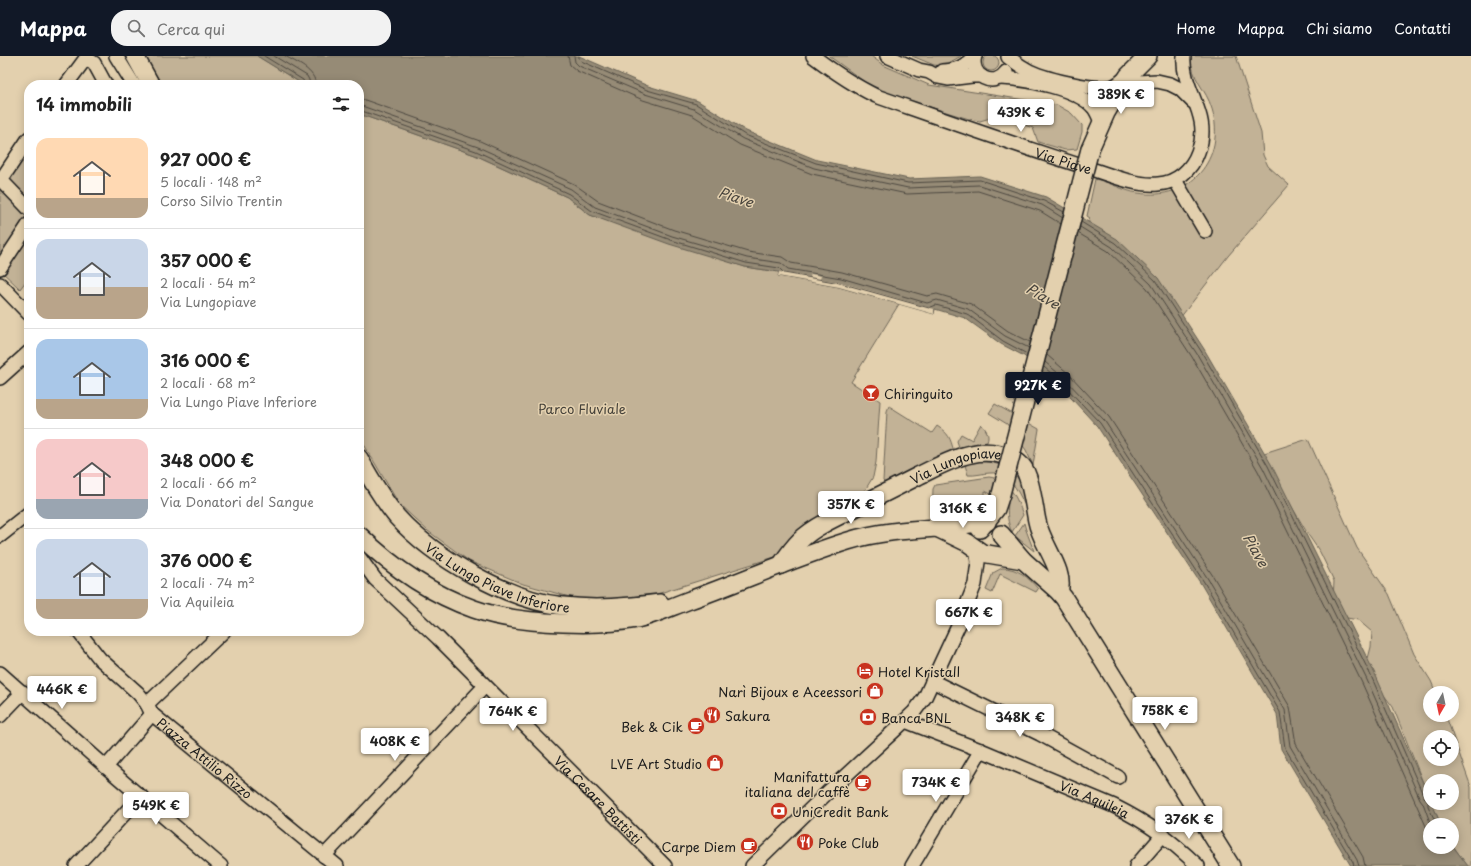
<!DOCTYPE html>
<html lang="it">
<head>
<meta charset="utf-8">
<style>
	:root { --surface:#fff; --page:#f2f2f2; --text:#222; --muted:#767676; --line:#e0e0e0; --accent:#111827 }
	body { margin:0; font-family:"Playpen Sans",sans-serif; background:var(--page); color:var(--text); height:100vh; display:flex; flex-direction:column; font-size:15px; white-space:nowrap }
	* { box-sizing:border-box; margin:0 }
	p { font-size:13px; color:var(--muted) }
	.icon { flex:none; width:22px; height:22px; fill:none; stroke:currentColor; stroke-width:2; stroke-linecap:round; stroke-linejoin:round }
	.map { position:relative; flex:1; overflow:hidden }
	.side { position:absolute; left:24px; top:24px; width:340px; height:556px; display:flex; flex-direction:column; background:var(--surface); border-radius:16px; box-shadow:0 2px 10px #0003 }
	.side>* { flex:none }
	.needle { width:26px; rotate:189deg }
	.buttons { position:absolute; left:1423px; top:630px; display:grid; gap:8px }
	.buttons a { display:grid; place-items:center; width:36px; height:36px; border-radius:50%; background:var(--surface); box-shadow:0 2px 10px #0003; font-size:20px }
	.price { position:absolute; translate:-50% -34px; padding:0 9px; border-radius:4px; background:#fff; color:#222; font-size:13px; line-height:26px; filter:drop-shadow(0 1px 2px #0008) }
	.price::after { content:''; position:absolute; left:50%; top:24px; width:12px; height:9px; margin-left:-6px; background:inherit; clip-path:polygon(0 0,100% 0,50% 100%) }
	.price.active { background:var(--accent); color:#fff }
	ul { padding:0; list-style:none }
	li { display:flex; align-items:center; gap:12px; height:100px; padding:0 12px }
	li+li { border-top:1px solid var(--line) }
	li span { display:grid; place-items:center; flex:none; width:112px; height:80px; border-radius:12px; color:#555 }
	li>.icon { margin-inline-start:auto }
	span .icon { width:48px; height:48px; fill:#fffc; stroke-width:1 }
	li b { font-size:17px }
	h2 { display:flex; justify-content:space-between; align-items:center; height:48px; padding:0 12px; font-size:17px }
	header { display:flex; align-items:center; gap:24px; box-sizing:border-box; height:56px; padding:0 20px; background:var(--accent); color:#fff }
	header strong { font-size:19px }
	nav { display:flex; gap:22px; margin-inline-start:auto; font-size:14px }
	.search { width:280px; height:36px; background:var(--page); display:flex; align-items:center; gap:10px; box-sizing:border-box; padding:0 14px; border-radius:16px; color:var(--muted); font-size:15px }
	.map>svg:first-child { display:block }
	.green { fill:#c2b296; stroke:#6f6759; fill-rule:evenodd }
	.water { fill:#968b76; stroke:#655f52 }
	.pier { fill:#e3d0ae }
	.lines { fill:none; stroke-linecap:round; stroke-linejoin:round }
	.shore { stroke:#4d4840; stroke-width:1 }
	.minor-casing { stroke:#1c1c1c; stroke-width:16 }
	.major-casing { stroke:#1c1c1c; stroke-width:20 }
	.minor { stroke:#e3d0ae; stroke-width:13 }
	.major { stroke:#e3d0ae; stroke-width:17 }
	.major-bridge-casing { stroke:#1c1c1c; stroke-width:20; stroke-linecap:butt }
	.major-bridge { stroke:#e3d0ae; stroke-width:17 }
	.labels { text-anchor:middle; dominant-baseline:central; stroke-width:3; stroke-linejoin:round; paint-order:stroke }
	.street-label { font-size:13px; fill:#1c1c1c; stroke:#e3d0ae }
	.poi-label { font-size:13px; fill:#1c1c1c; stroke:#e3d0ae; text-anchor:start }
	.park-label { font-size:13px; fill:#46423a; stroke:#e3d0ae }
	.water-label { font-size:14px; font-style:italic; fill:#47433c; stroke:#e3d0ae }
</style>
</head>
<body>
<header>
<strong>Mappa</strong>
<div class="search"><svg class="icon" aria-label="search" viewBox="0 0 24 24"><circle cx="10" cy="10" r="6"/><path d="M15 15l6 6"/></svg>Cerca qui</div>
<nav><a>Home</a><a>Mappa</a><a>Chi siamo</a><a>Contatti</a></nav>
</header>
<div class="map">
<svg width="1471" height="810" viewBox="0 0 1471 810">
	<rect width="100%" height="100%" fill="#e3d0ae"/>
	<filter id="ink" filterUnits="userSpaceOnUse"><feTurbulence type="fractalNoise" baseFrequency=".025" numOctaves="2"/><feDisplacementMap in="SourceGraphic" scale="8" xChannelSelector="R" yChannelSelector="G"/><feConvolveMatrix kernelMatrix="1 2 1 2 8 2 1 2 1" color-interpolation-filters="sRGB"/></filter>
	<g filter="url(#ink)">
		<g class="green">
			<circle cx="991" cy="7" r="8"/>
			<polygon points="145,0 257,0 304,29 162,29"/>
			<polygon points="829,0 871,0 883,9 929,29 1057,49 1071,57 1082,69 1082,76 1077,93 1065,94 1038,86 1033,72 997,60 980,65 969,63 894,40 865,26"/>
			<polygon points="912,0 961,0 943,10 934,9"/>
			<path d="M 1191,0 L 1236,0 L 1261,77 L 1263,99 L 1268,110 L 1289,129 L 1228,200 L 1180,262 L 1087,171 L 1090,162 L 1087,160 L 1095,123 C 1110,126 1123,135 1138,137 C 1190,146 1227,102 1212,53 C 1206,32 1191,24 1191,0 Z"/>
			<polygon points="359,58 475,99 567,141 590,159 745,211 779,216 779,220 839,231 899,248 851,326 880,345 876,406 873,421 865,434 852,447 778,500 644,542 577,543 523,528 469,505 428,475 399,448 359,380"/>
			<polygon points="22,104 29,111 29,221 20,233 0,214 0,130"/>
			<polygon points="995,348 1039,373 1033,409 1026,394 1007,368 989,357"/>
			<path d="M 889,350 L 932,377 L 937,370 C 949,378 950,381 954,396 L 887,429 L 883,425 L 887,355 Z"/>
			<path d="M 981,368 C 986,373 990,379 987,386 L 970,389 L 960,394 L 957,385 L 961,378 L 972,384 Z"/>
			<path d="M 1308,383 L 1357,492 L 1389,538 L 1414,598 L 1431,625 L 1436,637 L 1430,637 L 1430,659 L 1446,659 L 1447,663 L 1471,731 L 1471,810 L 1467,810 L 1452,788 L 1452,769 L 1441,769 L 1431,747 L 1452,747 L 1452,725 L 1430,725 L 1430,744 L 1393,651 L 1365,614 L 1371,591 L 1372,576 L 1358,564 L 1347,562 L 1333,546 L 1334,525 L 1320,496 L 1309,480 L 1261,398 ZM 1430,681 L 1452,681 L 1452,703 L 1430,703 Z"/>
			<path d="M 968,405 C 990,405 1014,407 1023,432 C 1026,438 1026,447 1027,454 C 1019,438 1011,415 990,417 C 983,417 975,420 968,419 L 964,406 Z"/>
			<path d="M 989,421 C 1009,423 1017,442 1023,459 L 1012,476 C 1007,466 1007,458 1008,447 L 985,435 C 985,447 989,452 976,457 L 932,463 L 933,433 L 935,429 Z"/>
			<polygon points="1024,467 1026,474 1034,495 1015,480"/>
			<path d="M 1002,512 C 1018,512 1028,521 1038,533 L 1036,536 L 1000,518 L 992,537 L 986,534 L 993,517 Z"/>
		</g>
		<polygon class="water" points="257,0 579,0 648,30 698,45 746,75 817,104 909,123 980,120 1046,141 1117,183 1158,222 1204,293 1271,408 1376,620 1430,743 1430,747 1432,747 1441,769 1430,769 1430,791 1452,791 1452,789 1468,810 1351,810 1281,693 1277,658 1201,528 1097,370 1059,329 1024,300 1001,288 965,262 935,253 934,258 839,231 778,220 779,216 745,211 669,188 590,159 567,141 475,99 359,58 359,29 304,29"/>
		<polygon class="pier" points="779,216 810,221 811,218 821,220 820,223 840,226 934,253 934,258 839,231 778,220"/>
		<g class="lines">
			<g class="shore">
				<polyline points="264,0 303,24 305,29"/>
				<polyline points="274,0 307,20 309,24 310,29"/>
				<path d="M 285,0 C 297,7 315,14 316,29"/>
				<polyline points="568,0 570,9 577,15 643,44 692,59 740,89 812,118 907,138 978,135 1040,155 1061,168"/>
				<polyline points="574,0 575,6 579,10 645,38 694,53 743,83 814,112 908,132 979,129 1042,149 1063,162"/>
				<polyline points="579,0 579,3 581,5 647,34 696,48 745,79 816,107 908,127 980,124 1044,145 1064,156"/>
				<polyline points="359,43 365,44 480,85 574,128 598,145 674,174 748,196 782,201 791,207 842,216 927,240 937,238 971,248 1008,275 1030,286"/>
				<polyline points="359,49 478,91 571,133 595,151 672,180 747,202 781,207 788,213 841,222 927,247 937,244 968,253 1005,280 1029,292"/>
				<polyline points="359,54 476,95 569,138 592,155 671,184 746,207 779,212 784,217 840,227 929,252 936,249 967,258 1003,285 1027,298"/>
				<polyline points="1081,166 1115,187 1155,224 1201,295 1268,410 1372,622 1424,741 1428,745 1428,750 1437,769"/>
				<polyline points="1080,171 1112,191 1151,228 1197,298 1263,412 1367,624 1420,743 1423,747 1431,769"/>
				<polyline points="1078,177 1108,195 1147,232 1192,301 1258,415 1362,627 1430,779"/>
				<polyline points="1047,299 1069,318 1109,361 1213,520 1290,651 1296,688 1363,801 1365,810"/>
				<polyline points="1045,306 1065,323 1104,364 1208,523 1285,654 1290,690 1357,804 1359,810"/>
				<polyline points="1044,311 1061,326 1100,367 1204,526 1280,656 1285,692 1353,806 1354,810"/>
			</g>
			<defs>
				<g id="minor">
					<polyline points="116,0 134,29"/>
					<path id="s1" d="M 813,0 C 833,15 853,29 876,40 C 945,64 1015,89 1085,111 C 1108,118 1134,130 1158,128 C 1177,127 1192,113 1198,96 C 1213,58 1181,35 1184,0"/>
					<polyline points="887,0 919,14 929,16 938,21 948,23 972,20 981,20"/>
					<path d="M 975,0 C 969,20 994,33 1006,16"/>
					<path d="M 1008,1 C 1014,5 1020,10 1026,13 C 1041,22 1094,35 1111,31 C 1117,30 1121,25 1126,21"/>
					<path d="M 942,15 C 959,14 963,11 975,0"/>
					<path d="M 1000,22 C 1026,23 1077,32 1094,52 C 1097,56 1099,61 1101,66"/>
					<polyline points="66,29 86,2 94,7 106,29"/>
					<polyline points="1117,38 1138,26 1157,25 1170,28 1180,33 1193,46"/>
					<polyline points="29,82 1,124 29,153"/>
					<polyline points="1175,124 1205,175"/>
					<polyline points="0,212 29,168"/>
					<polyline points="0,228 29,258"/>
					<polyline points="0,322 29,296"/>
					<polyline points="0,480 29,457"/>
					<path id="s2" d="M 359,501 L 375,523 L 438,582 L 665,810"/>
					<polyline points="78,575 100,603 138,637 147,648"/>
					<path id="s3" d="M 224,575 L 147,648 L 152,658 L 337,810"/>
					<polyline points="0,617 106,711 221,810"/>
					<polyline points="932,625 1040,678 1118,721"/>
					<polyline points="0,660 23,636"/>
					<path id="s4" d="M 905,665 L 983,695 L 1114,750 C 1148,767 1170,783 1198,810"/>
					<polyline points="106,711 152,658"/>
					<polyline points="324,800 485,630"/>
					<polyline points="76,810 141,740"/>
					<polyline points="752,810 829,735 894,675 914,656 925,641 960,566 975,528 978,506 976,492"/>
					<polyline points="912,810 981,694"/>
					<polyline points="1136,810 1163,779"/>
				</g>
				<g id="major">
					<polyline points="135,0 151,29"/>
					<polyline points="1090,93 1106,57 1128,20 1148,0"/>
					<path id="s5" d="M 359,402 C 370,422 382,443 397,461 C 434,502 507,544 563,550 C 596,554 627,551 660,547"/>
					<polyline points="937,472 968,487 982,497 1023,504"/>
					<polyline points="980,473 996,453 1001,438"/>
					<polyline points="1001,478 1023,504 1059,536 1064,542 1231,810"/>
					<path d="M 359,479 C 391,510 431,538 474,553 C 502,563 534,566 563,567 C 588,568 612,568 637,563 C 654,559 671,551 687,545 C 741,526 793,502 848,485 C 877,476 906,474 937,472 C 954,470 970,468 987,466"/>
					<path id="s6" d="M 781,509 C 795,488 803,479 825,467 C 856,451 887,436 918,420 C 935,412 952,402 971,398 C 988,394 1009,397 1022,410 C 1031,420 1034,452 1037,465 C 1041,488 1066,515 1059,536"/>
				</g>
			</defs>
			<use href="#minor" class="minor-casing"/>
			<use href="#major" class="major-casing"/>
			<use href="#minor" class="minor"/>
			<use href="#major" class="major"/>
			<defs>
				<polyline id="major-bridge" points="1001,438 1090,93"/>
			</defs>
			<use href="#major-bridge" class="major-bridge-casing"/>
			<use href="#major-bridge" class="major-bridge"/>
		</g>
	</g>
	<defs>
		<symbol id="bar-disc" viewBox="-11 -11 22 22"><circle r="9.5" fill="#c8321e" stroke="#e3d0ae"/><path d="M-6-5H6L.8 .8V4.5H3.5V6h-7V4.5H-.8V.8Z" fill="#fff"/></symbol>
		<symbol id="hotel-disc" viewBox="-11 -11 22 22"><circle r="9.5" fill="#c8321e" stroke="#e3d0ae"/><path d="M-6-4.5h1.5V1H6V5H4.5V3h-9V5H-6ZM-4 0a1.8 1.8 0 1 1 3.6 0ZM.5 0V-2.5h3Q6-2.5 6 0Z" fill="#fff"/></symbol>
		<symbol id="shop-disc" viewBox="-11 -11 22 22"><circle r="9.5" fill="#c8321e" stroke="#e3d0ae"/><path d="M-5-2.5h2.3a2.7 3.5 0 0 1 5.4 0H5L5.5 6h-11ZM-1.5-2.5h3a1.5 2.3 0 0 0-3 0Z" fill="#fff"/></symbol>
		<symbol id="restaurant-disc" viewBox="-11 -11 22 22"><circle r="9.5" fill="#c8321e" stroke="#e3d0ae"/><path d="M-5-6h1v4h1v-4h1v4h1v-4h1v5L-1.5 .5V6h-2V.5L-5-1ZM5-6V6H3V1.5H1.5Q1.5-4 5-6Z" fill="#fff"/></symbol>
		<symbol id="bank-disc" viewBox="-11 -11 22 22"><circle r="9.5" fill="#c8321e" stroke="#e3d0ae"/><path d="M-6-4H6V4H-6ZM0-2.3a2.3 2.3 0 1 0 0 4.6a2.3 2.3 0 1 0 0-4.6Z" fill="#fff"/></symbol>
		<symbol id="cafe-disc" viewBox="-11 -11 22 22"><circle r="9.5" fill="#c8321e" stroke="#e3d0ae"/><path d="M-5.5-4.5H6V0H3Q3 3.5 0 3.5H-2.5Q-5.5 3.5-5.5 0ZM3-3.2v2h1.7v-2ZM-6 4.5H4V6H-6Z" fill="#fff"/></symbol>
	</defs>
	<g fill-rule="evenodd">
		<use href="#bar-disc" x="861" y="327" width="20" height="20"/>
		<use href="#hotel-disc" x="855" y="605" width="20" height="20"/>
		<use href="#shop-disc" x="865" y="625" width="20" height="20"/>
		<use href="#restaurant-disc" x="702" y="649" width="20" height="20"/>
		<use href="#bank-disc" x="858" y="651" width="20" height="20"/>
		<use href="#cafe-disc" x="686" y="660" width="20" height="20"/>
		<use href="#shop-disc" x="705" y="697" width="20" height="20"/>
		<use href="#cafe-disc" x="853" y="717" width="20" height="20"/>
		<use href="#bank-disc" x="769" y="745" width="20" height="20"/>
		<use href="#restaurant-disc" x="795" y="776" width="20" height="20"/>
		<use href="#cafe-disc" x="739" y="780" width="20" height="20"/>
	</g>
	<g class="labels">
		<g class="street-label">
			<text stroke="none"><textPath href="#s1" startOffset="273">Via Piave</textPath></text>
			<text stroke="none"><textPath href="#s6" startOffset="206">Via Lungopiave</textPath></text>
			<text stroke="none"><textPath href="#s5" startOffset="190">Via Lungo Piave Inferiore</textPath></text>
			<text stroke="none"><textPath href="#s3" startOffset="186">Piazza Attilio Rizzo</textPath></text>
			<text stroke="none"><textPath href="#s4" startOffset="205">Via Aquileia</textPath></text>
			<text stroke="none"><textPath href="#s2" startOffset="341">Via Cesare Battisti</textPath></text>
		</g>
		<g class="poi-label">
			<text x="884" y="337">Chiringuito</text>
			<text x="878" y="615">Hotel Kristall</text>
			<text x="862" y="635" text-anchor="end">Narì Bijoux e Aceessori</text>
			<text x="725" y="659">Sakura</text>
			<text x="881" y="661">Banca BNL</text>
			<text x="683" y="670" text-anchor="end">Bek &amp; Cik</text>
			<text x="702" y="707" text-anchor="end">LVE Art Studio</text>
			<text x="850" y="720" text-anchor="end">Manifattura<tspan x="850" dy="15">italiana del caffè</tspan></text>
			<text x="792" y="755">UniCredit Bank</text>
			<text x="818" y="786">Poke Club</text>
			<text x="736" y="790" text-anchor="end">Carpe Diem</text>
		</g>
		<g class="park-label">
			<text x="582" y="352">Parco Fluviale</text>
		</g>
		<g class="water-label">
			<text transform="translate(736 141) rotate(18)">Piave</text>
			<text transform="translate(1043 240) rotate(31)">Piave</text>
			<text transform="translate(1256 494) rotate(61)">Piave</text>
		</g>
	</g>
</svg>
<div class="buttons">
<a><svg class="needle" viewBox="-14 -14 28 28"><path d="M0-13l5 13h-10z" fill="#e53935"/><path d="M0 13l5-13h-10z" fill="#767676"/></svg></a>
<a><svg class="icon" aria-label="locate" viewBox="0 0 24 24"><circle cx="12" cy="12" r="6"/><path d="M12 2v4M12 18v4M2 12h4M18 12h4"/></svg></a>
<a>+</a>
<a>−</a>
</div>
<b class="price" style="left:1121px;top:59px">389K €</b>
<b class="price" style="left:1021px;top:77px">439K €</b>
<b class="price active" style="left:1038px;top:350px">927K €</b>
<b class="price" style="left:851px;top:469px">357K €</b>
<b class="price" style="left:963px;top:473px">316K €</b>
<b class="price" style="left:969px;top:577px">667K €</b>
<b class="price" style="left:62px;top:654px">446K €</b>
<b class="price" style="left:1165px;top:675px">758K €</b>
<b class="price" style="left:513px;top:676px">764K €</b>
<b class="price" style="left:1020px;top:682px">348K €</b>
<b class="price" style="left:395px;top:706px">408K €</b>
<b class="price" style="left:936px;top:747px">734K €</b>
<b class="price" style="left:156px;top:770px">549K €</b>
<b class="price" style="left:1189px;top:784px">376K €</b>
<section class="side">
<h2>14 immobili<svg class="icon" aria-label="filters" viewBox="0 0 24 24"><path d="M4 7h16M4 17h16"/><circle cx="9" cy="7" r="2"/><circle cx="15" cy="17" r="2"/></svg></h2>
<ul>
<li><span style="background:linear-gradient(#ffd9b3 75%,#b9a48a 0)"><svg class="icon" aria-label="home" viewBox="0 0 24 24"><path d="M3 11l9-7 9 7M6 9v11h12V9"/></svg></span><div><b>927 000 €</b><p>5 locali · 148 m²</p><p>Corso Silvio Trentin</p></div></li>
<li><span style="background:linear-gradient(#c9d6e8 60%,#b9a48a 0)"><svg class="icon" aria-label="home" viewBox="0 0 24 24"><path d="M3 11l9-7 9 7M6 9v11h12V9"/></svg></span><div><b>357 000 €</b><p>2 locali · 54 m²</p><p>Via Lungopiave</p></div></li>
<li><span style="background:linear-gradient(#a9c7e8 75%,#b9a48a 0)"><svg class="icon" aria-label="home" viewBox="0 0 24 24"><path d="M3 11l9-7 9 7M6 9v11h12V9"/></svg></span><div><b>316 000 €</b><p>2 locali · 68 m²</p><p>Via Lungo Piave Inferiore</p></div></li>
<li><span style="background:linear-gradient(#f6c9c9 75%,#9aa5b1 0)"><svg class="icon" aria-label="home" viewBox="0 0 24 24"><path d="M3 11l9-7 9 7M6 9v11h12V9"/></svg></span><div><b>348 000 €</b><p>2 locali · 66 m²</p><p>Via Donatori del Sangue</p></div></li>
<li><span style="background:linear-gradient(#c9d6e8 75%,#b9a48a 0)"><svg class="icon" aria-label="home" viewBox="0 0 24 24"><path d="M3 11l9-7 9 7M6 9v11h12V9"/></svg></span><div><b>376 000 €</b><p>2 locali · 74 m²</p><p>Via Aquileia</p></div></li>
</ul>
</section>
</div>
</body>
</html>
